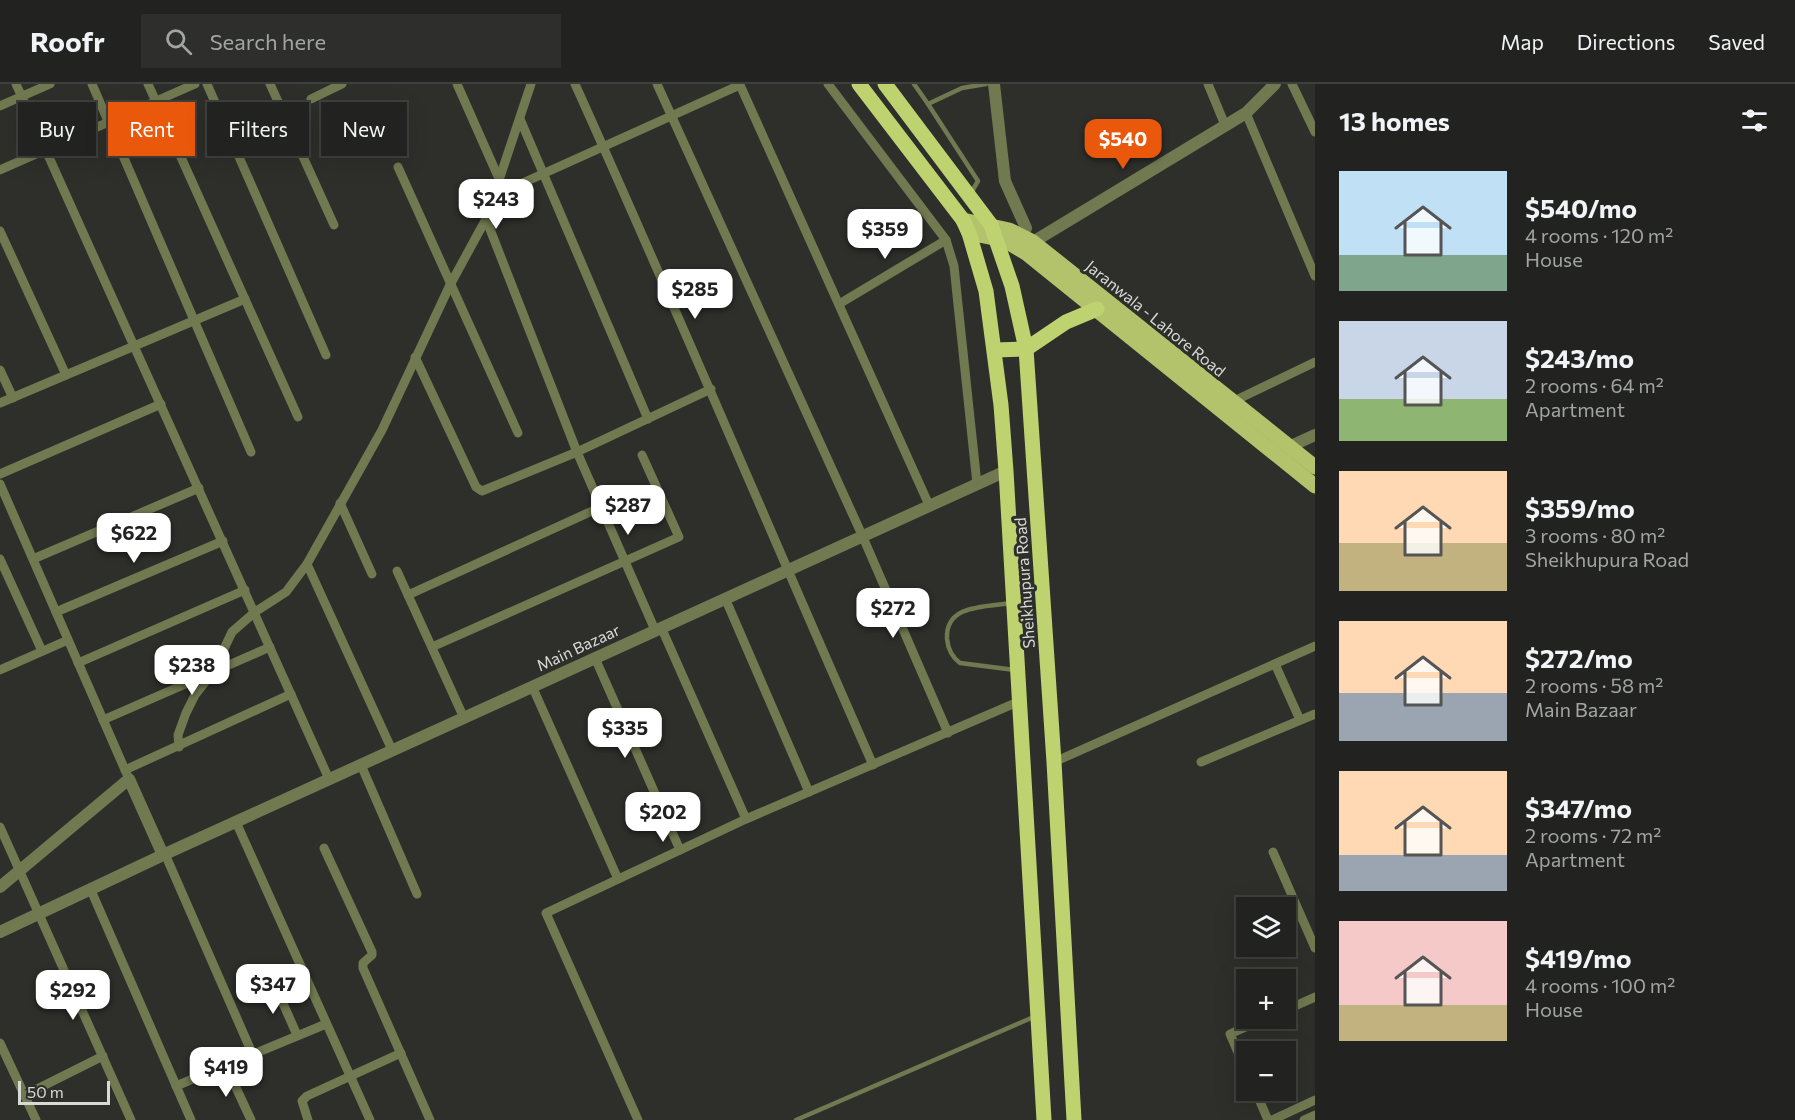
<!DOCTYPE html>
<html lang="en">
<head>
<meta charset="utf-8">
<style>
	:root { --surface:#222320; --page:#2e2f2d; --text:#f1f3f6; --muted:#a2a4a5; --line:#3f403e; --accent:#ea580c }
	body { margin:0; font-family:Commissioner,sans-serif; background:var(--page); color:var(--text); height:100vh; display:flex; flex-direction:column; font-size:22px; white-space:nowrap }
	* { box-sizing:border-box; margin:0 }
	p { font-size:20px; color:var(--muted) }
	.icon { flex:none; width:33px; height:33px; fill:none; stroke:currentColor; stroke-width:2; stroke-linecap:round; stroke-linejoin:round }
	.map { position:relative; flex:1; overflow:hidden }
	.drawer { display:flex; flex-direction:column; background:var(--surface); width:480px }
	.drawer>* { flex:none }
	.hud { position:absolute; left:18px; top:18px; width:570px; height:54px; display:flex; gap:12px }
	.fabs { position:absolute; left:1236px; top:813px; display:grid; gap:12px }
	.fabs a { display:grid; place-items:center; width:60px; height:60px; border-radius:0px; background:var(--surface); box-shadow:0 6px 24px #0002,0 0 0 2px var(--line); font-size:30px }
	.scale { position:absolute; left:18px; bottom:15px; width:92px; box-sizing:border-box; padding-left:6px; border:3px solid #d9dad7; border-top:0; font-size:16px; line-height:21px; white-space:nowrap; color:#d9dad7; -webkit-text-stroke:4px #2e2f2b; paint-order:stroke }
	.price { position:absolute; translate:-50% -51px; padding:0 14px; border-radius:12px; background:#fff; color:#222; font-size:20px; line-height:39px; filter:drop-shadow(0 2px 3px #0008) }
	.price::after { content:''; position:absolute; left:50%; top:36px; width:18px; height:14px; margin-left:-9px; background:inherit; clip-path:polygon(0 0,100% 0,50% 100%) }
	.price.selected { background:var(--accent); color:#fff }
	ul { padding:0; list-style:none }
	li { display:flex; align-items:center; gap:18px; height:150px; padding:0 24px }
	li span { display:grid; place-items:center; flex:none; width:168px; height:120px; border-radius:0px; color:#555 }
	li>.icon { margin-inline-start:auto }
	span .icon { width:72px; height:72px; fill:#fffc; stroke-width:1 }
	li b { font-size:26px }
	h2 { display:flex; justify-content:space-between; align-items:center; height:72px; padding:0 24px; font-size:26px }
	.tag { padding:0 21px; border-radius:0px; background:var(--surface); box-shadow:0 6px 24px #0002,0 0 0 2px var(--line); font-size:21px; line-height:54px }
	.tag.selected { background:var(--accent); color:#fff }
	header { display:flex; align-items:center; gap:36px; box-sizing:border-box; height:84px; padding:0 30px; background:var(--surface); border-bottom:2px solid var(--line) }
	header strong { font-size:28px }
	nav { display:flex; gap:33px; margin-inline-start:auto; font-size:21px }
	.search { width:420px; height:54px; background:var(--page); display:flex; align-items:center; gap:15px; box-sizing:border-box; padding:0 21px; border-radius:0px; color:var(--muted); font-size:22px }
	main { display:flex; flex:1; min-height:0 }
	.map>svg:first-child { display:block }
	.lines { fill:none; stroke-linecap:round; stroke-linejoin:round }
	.service { stroke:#707950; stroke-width:4.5 }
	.minor { stroke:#707950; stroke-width:9 }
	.tertiary { stroke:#707950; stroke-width:12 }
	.primary { stroke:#b2c36b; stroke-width:15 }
	.trunk { stroke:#bfd270; stroke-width:15 }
	.labels { text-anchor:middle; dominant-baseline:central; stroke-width:6; stroke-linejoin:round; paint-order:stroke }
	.street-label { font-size:16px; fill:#d9dad7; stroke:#2e2f2b }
</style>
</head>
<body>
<header>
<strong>Roofr</strong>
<div class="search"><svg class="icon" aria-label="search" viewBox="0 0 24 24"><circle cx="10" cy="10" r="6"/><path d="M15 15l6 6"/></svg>Search here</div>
<nav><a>Map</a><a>Directions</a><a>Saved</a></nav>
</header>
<main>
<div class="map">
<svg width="1315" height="1036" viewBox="0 0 1315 1036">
	<rect width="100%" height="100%" fill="#2e2f2b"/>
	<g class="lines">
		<g class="service">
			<polyline points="914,0 928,20"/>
			<polyline points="971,109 978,97 928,20 962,4 986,0"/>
			<path d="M 1011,519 C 986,523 945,520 947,555 C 948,565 952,573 960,579 L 1015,586"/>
			<polyline points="796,1036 1036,932"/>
		</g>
		<g class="minor">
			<polyline points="16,0 329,695"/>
			<polyline points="92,0 251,368"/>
			<polyline points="148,0 298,333"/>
			<polyline points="207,0 326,271"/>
			<polyline points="270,0 334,141"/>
			<polyline points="457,0 500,97"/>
			<path d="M 575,0 C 677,226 773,454 873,681"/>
			<polyline points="657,0 862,451 948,649"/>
			<polyline points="828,0 946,156 954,182 957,211 977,400"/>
			<polyline points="1208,0 1225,41"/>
			<polyline points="1292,0 1315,48"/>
			<polyline points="311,15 342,0"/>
			<polyline points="0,22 50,0"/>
			<polyline points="1246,29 1315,192"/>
			<polyline points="520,35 648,335"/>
			<polyline points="398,83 518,349"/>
			<polyline points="0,86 195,0"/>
			<polyline points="494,112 740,1 929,421"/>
			<polyline points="486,135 577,368 655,546"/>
			<polyline points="0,147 66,291 0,319"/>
			<polyline points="839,220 946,156"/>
			<polyline points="415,273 476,403 482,407 577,368 711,305"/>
			<polyline points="0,286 13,314"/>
			<polyline points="66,291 245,215"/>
			<polyline points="1232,318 1315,278"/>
			<polyline points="0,390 161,320"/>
			<polyline points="0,400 129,695"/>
			<polyline points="340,419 372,490"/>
			<polyline points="0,475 42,567"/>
			<polyline points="33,475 199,404"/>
			<polyline points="307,480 392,666"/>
			<polyline points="397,487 464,634"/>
			<polyline points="408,511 601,423"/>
			<polyline points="725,514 809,708"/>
			<polyline points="56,528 223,457"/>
			<polyline points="661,543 746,735"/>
			<polyline points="432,563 679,453 642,371"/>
			<polyline points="595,574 680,766"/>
			<polyline points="78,579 245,506"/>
			<polyline points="1275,580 1300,636"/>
			<polyline points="0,586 68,556"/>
			<polyline points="532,602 618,795"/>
			<polyline points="103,636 270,563"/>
			<polyline points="179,663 178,651 186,629 195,611 213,588 232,548 255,528 286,508 307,480 382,346 450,201 486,135 531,0"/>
			<polyline points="1054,678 1315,562"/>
			<polyline points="1201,678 1315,630"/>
			<polyline points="361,681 417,810"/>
			<polyline points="125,686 291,610"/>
			<polyline points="236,738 370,1036"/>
			<polyline points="0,743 131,1036"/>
			<polyline points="324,764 372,868 372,871 363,879 363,884 430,1036"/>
			<polyline points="1273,768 1315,864"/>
			<polyline points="165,770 252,969"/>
			<polyline points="90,804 191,1036"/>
			<polyline points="274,899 297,951"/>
			<polyline points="1286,926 1315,913"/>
			<polyline points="0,959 36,1036"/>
			<polyline points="225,980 251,1036"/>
			<polyline points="1246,987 1230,950 1266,934"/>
			<polyline points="176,1002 326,940"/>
			<polyline points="1255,1006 1268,1036"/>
			<polyline points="25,1011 103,972"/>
			<polyline points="308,1036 302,1017 307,1012 401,969"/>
			<polyline points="638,1036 546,829 746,735 1020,617"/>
			<polyline points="1272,1036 1315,1016"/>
			<polyline points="1304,1036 1315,1031"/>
		</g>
		<g class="tertiary">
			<polyline points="994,0 1005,97 1026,144 1019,159"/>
			<polyline points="1028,165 1033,158 1246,29 1275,0"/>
			<polyline points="1289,363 1315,351"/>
			<polyline points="165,770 1006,387"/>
			<polyline points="0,803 129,695 163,771 0,848"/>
		</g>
		<g class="primary">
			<polyline points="963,136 1009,146 1033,158 1315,383"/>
			<polyline points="969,149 1004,156 1026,169 1315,402"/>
		</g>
		<g class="trunk">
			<polyline points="859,0 963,136 969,149 986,207 1001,321 1006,387 1044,1036"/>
			<polyline points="885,0 991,141 1012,202 1026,265 1054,678 1074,1036"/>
			<polyline points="995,266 1026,265 1066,238 1097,225"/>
		</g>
	</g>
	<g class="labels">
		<g class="street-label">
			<text transform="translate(1156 234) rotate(39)">Jaranwala - Lahore Road</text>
			<text transform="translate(1024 499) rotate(-94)">Sheikhupura Road</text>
			<text transform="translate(578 563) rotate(-25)">Main Bazaar</text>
		</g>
	</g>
</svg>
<div class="fabs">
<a><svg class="icon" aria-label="layers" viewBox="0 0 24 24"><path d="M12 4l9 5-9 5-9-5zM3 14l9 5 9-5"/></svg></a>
<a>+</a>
<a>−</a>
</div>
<div class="scale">50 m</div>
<b class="price selected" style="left:1123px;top:86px">$540</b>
<b class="price" style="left:496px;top:146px">$243</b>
<b class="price" style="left:885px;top:176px">$359</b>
<b class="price" style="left:695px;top:236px">$285</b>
<b class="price" style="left:628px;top:452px">$287</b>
<b class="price" style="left:134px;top:480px">$622</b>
<b class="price" style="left:893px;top:555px">$272</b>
<b class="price" style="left:192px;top:612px">$238</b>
<b class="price" style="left:625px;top:675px">$335</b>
<b class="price" style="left:663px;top:759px">$202</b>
<b class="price" style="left:273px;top:931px">$347</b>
<b class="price" style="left:73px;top:937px">$292</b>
<b class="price" style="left:226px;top:1014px">$419</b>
<div class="hud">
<a class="tag">Buy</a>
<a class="tag selected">Rent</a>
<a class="tag">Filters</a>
<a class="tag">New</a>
</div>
</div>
<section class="drawer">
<h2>13 homes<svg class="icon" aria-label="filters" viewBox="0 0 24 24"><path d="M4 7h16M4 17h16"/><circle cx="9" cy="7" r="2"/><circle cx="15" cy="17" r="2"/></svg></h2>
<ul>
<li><span style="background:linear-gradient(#bfe0f5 70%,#7fa58c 0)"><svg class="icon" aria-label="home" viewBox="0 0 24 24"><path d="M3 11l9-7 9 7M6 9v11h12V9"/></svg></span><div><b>$540/mo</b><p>4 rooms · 120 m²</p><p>House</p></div></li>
<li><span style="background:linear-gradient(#c9d6e8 65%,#8fb573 0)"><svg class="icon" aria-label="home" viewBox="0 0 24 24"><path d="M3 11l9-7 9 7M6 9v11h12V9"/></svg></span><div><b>$243/mo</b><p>2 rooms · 64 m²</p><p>Apartment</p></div></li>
<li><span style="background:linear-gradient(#ffd9b3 60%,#c2b280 0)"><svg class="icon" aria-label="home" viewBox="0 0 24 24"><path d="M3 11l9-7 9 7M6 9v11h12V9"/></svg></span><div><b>$359/mo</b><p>3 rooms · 80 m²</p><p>Sheikhupura Road</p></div></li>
<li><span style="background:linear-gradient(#ffd9b3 60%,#9aa5b1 0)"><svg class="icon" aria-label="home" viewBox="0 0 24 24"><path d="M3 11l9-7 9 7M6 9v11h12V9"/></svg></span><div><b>$272/mo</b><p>2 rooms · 58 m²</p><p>Main Bazaar</p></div></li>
<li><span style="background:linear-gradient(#ffd9b3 70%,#9aa5b1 0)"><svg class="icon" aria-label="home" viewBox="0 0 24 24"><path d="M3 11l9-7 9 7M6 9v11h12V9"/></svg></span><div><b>$347/mo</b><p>2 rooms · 72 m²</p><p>Apartment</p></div></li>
<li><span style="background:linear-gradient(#f6c9c9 70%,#c2b280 0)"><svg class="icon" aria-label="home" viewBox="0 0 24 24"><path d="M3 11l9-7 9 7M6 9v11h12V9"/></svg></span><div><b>$419/mo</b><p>4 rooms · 100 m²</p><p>House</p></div></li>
</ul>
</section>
</main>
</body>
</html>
